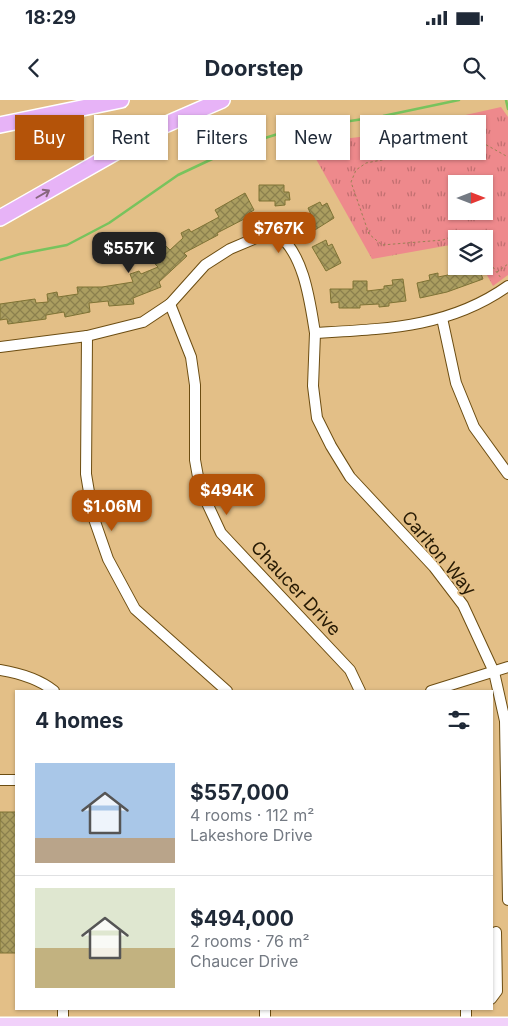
<!DOCTYPE html>
<html lang="en">
<head>
<meta charset="utf-8">
<style>
	:root { --surface:#fff; --page:#f2f2f3; --text:#1f2937; --muted:#747a83; --line:#e0e1e3; --accent:#b45309 }
	body { margin:0; font-family:Inter,sans-serif; background:var(--page); color:var(--text); height:100vh; display:flex; flex-direction:column; font-size:19px; white-space:nowrap }
	* { box-sizing:border-box; margin:0 }
	p { font-size:16px; color:var(--muted) }
	.icon { flex:none; width:28px; height:28px; fill:none; stroke:currentColor; stroke-width:2; stroke-linecap:round; stroke-linejoin:round }
	.map { position:relative; flex:1; overflow:hidden }
	.side { position:absolute; left:15px; top:590px; width:478px; height:320px; display:flex; flex-direction:column; background:var(--surface); border-radius:0px; box-shadow:0 1px 4px #0004 }
	.side>* { flex:none }
	.hud { position:absolute; left:15px; top:15px; width:479px; height:45px; display:flex; gap:10px }
	.needle { width:32px; rotate:90deg }
	.tools { position:absolute; left:448px; top:75px; display:grid; gap:10px }
	.tools a { display:grid; place-items:center; width:45px; height:45px; border-radius:0px; background:var(--surface); box-shadow:0 1px 4px #0004; font-size:25px }
	.price { position:absolute; translate:-50% -42px; padding:0 11px; border-radius:10px; background:var(--accent); color:#fff; font-size:16px; line-height:32px; filter:drop-shadow(0 1px 2px #0008) }
	.price::after { content:''; position:absolute; left:50%; top:30px; width:15px; height:11px; margin-left:-8px; background:inherit; clip-path:polygon(0 0,100% 0,50% 100%) }
	.price.active { background:#222; color:#fff }
	ul { padding:0; list-style:none }
	li { display:flex; align-items:center; gap:15px; height:125px; padding:0 20px }
	li+li { border-top:1px solid var(--line) }
	li span { display:grid; place-items:center; flex:none; width:140px; height:100px; border-radius:0px; color:#555 }
	li>.icon { margin-inline-start:auto }
	span .icon { width:60px; height:60px; fill:#fffc; stroke-width:1 }
	li b { font-size:21px }
	h2 { display:flex; justify-content:space-between; align-items:center; height:60px; padding:0 20px; font-size:21px }
	.chip { padding:0 18px; border-radius:0px; background:var(--surface); box-shadow:0 1px 4px #0004; font-size:18px; line-height:45px }
	.chip.active { background:var(--accent); color:#fff }
	.status { display:flex; justify-content:space-between; align-items:center; height:35px; padding:0 25px; background:var(--surface); direction:ltr }
	.status svg { height:14px; fill:currentColor }
	header { display:flex; justify-content:space-between; align-items:center; height:65px; padding:0 20px; background:var(--surface); font-size:22px; font-weight:700 }
	.map>svg:first-child { display:block }
	.grass { fill:url(#grass-tufts); fill-rule:evenodd }
	.lines { fill:none; stroke-linecap:round; stroke-linejoin:round }
	.stream { stroke:#78c35d; stroke-width:2.5 }
	.building { fill:url(#building-cross-hatch); stroke:#7f7335 }
	.minor-casing { stroke:#6c4d12; stroke-width:12 }
	.major-casing { stroke:#fff; stroke-width:15 }
	.highway-casing { stroke:#fff; stroke-width:18 }
	.path { stroke:#9c8055; stroke-width:1; stroke-dasharray:2.5 2.5; stroke-linecap:butt }
	.minor { stroke:#fff; stroke-width:10 }
	.major { stroke:#f1d1fa; stroke-width:12 }
	.highway { stroke:#e7b3f7; stroke-width:15 }
	.oneway { stroke:#87667e }
	.labels { text-anchor:middle; dominant-baseline:central; stroke-width:4; stroke-linejoin:round; paint-order:stroke }
	.street-label { font-size:18px; fill:#271a04; stroke:#e3bf87 }
</style>
</head>
<body>
<div class="status"><b>18:29</b><svg viewBox="0 0 49 12"><path d="M0 12V9h3v3zM5 12V6h3v6zM10 12V3h3v9zM15 12V0h3v12zM26 1h20v11H26zM47 4h2v5h-2z"/></svg></div>
<header><svg class="icon" aria-label="back" viewBox="0 0 24 24"><path d="M15 5l-7 7 7 7"/></svg>Doorstep<svg class="icon" aria-label="search" viewBox="0 0 24 24"><circle cx="10" cy="10" r="6"/><path d="M15 15l6 6"/></svg></header>
<div class="map">
<svg width="508" height="926" viewBox="0 0 508 926">
	<defs>
		<pattern id="grass-tufts" width="24" height="20" patternUnits="userSpaceOnUse" patternTransform="scale(1.25)"><rect width="24" height="20" fill="#ee898c"/><path d="M3 7l-1-3M5 7V3M7 7l1-3M15 17l-1-3M17 17v-4M19 17l1-3" fill="none" stroke="#c16f70"/></pattern>
		<pattern id="building-cross-hatch" width="8" height="8" patternUnits="userSpaceOnUse" patternTransform="scale(1.25)"><rect width="8" height="8" fill="#ab9e60"/><path d="M0 0l8 8M0 8l8-8" fill="none" stroke="#8b804d"/></pattern>
	</defs>
	<rect width="100%" height="100%" fill="#e3bf87"/>
	<path class="grass" d="M 501,7 L 508,17 L 508,175 L 493,186 L 482,166 L 484,166 L 484,139 L 456,139 L 456,144 L 372,159 L 307,43 L 377,35 ZM 456,84 L 484,84 L 484,111 L 456,111 Z"/>
	<g class="lines">
		<g class="stream">
			<polyline points="506,0 508,9"/>
			<polyline points="0,160 20,154 67,145 109,123 178,75 242,45 291,30 383,16 459,0"/>
		</g>
	</g>
	<g class="building">
		<polygon points="259,85 284,85 284,92 289,92 290,100 285,100 285,105 275,106 275,101 259,101"/>
		<polygon points="245,93 254,110 249,113 250,116 217,133 218,135 184,153 187,156 159,182 161,187 133,198 134,204 109,206 108,201 89,203 90,212 65,217 64,212 46,215 46,219 8,224 7,219 0,220 0,204 35,199 36,203 48,202 47,194 57,192 58,197 78,194 77,187 102,187 133,182 130,174 139,171 141,174 158,167 155,164 162,157 157,152 165,145 170,150 183,138 181,133 189,129 191,132 219,117 215,110"/>
		<polygon points="320,102 322,106 327,103 334,118 310,133 305,123 313,119 308,108"/>
		<polygon points="326,140 328,146 332,144 341,163 326,171 312,147"/>
		<polygon points="450,166 478,166 483,179 447,192 420,198 417,183 430,180 429,175 438,173 438,177 453,174"/>
		<polygon points="403,179 406,201 389,203 389,206 379,207 379,204 360,205 360,208 339,208 339,202 331,203 330,189 353,189 353,181 367,181 367,191 384,189 384,186 393,185 392,180"/>
		<rect x="0" y="712" width="16" height="141"/>
	</g>
	<g class="lines">
		<defs>
			<g id="minor">
				<polyline points="170,204 191,257 195,285 195,360 200,388 221,433 350,570 360,591"/>
				<polyline points="442,218 456,283 474,327 508,374"/>
				<polyline points="315,233 313,286 317,318 331,346 350,377 434,467 463,505 494,572 505,621 508,800"/>
				<polyline points="87,236 86,374 93,416 108,459 135,509 227,591"/>
				<path d="M 0,247 L 87,236 L 143,222 L 170,204 L 205,165 L 230,149 L 263,135 L 277,134 C 304,153 310,202 315,233 C 385,229 449,228 508,186"/>
				<path d="M 0,570 C 18,573 39,579 54,591"/>
				<polyline points="431,591 508,567"/>
				<polyline points="0,680 16,680"/>
				<polyline points="491,899 497,891 496,832"/>
				<polyline points="63,909 63,924"/>
				<polyline points="265,909 265,924"/>
				<polyline points="466,909 466,924"/>
			</g>
			<polyline id="major" points="0,924 508,924"/>
			<g id="highway">
				<polyline points="0,25 121,0"/>
				<polyline points="0,118 160,27 222,0"/>
			</g>
		</defs>
		<use href="#minor" class="minor-casing"/>
		<use href="#major" class="major-casing"/>
		<use href="#highway" class="highway-casing"/>
		<g class="path">
			<polyline points="471,139 463,132 443,140 382,145 369,134 351,82 356,70 366,63 387,59 396,49 451,34 462,34 474,38 508,57"/>
			<polyline points="484,155 501,178"/>
			<polyline points="497,172 508,164"/>
		</g>
		<use href="#minor" class="minor"/>
		<use href="#major" class="major"/>
		<use href="#highway" class="highway"/>
	</g>
	<defs><path id="oneway-shaft" d="M-6 0H5M1.5-3L5.5 0L1.5 3" fill="none" stroke-width="1.6" stroke-linecap="round" stroke-linejoin="round" transform="scale(1.25)"/></defs>
	<use class="oneway" href="#oneway-shaft" transform="translate(43 94) rotate(-30)"/>
	<g class="labels">
		<g class="street-label">
			<text transform="translate(439 453) rotate(50)">Carlton Way</text>
			<text transform="translate(296 488) rotate(47)">Chaucer Drive</text>
		</g>
	</g>
</svg>
<div class="tools">
<a><svg class="needle" viewBox="-14 -14 28 28"><path d="M0-13l5 13h-10z" fill="#e53935"/><path d="M0 13l5-13h-10z" fill="#747a83"/></svg></a>
<a><svg class="icon" aria-label="layers" viewBox="0 0 24 24"><path d="M12 4l9 5-9 5-9-5zM3 14l9 5 9-5"/></svg></a>
</div>
<b class="price" style="left:279px;top:154px">$767K</b>
<b class="price active" style="left:129px;top:174px">$557K</b>
<b class="price" style="left:227px;top:416px">$494K</b>
<b class="price" style="left:112px;top:432px">$1.06M</b>
<div class="hud">
<a class="chip active">Buy</a>
<a class="chip">Rent</a>
<a class="chip">Filters</a>
<a class="chip">New</a>
<a class="chip">Apartment</a>
</div>
<section class="side">
<h2>4 homes<svg class="icon" aria-label="filters" viewBox="0 0 24 24"><path d="M4 7h16M4 17h16"/><circle cx="9" cy="7" r="2"/><circle cx="15" cy="17" r="2"/></svg></h2>
<ul>
<li><span style="background:linear-gradient(#a9c7e8 75%,#b9a48a 0)"><svg class="icon" aria-label="home" viewBox="0 0 24 24"><path d="M3 11l9-7 9 7M6 9v11h12V9"/></svg></span><div><b>$557,000</b><p>4 rooms · 112 m²</p><p>Lakeshore Drive</p></div></li>
<li><span style="background:linear-gradient(#dfe7d0 60%,#c2b280 0)"><svg class="icon" aria-label="home" viewBox="0 0 24 24"><path d="M3 11l9-7 9 7M6 9v11h12V9"/></svg></span><div><b>$494,000</b><p>2 rooms · 76 m²</p><p>Chaucer Drive</p></div></li>
</ul>
</section>
</div>
</body>
</html>
